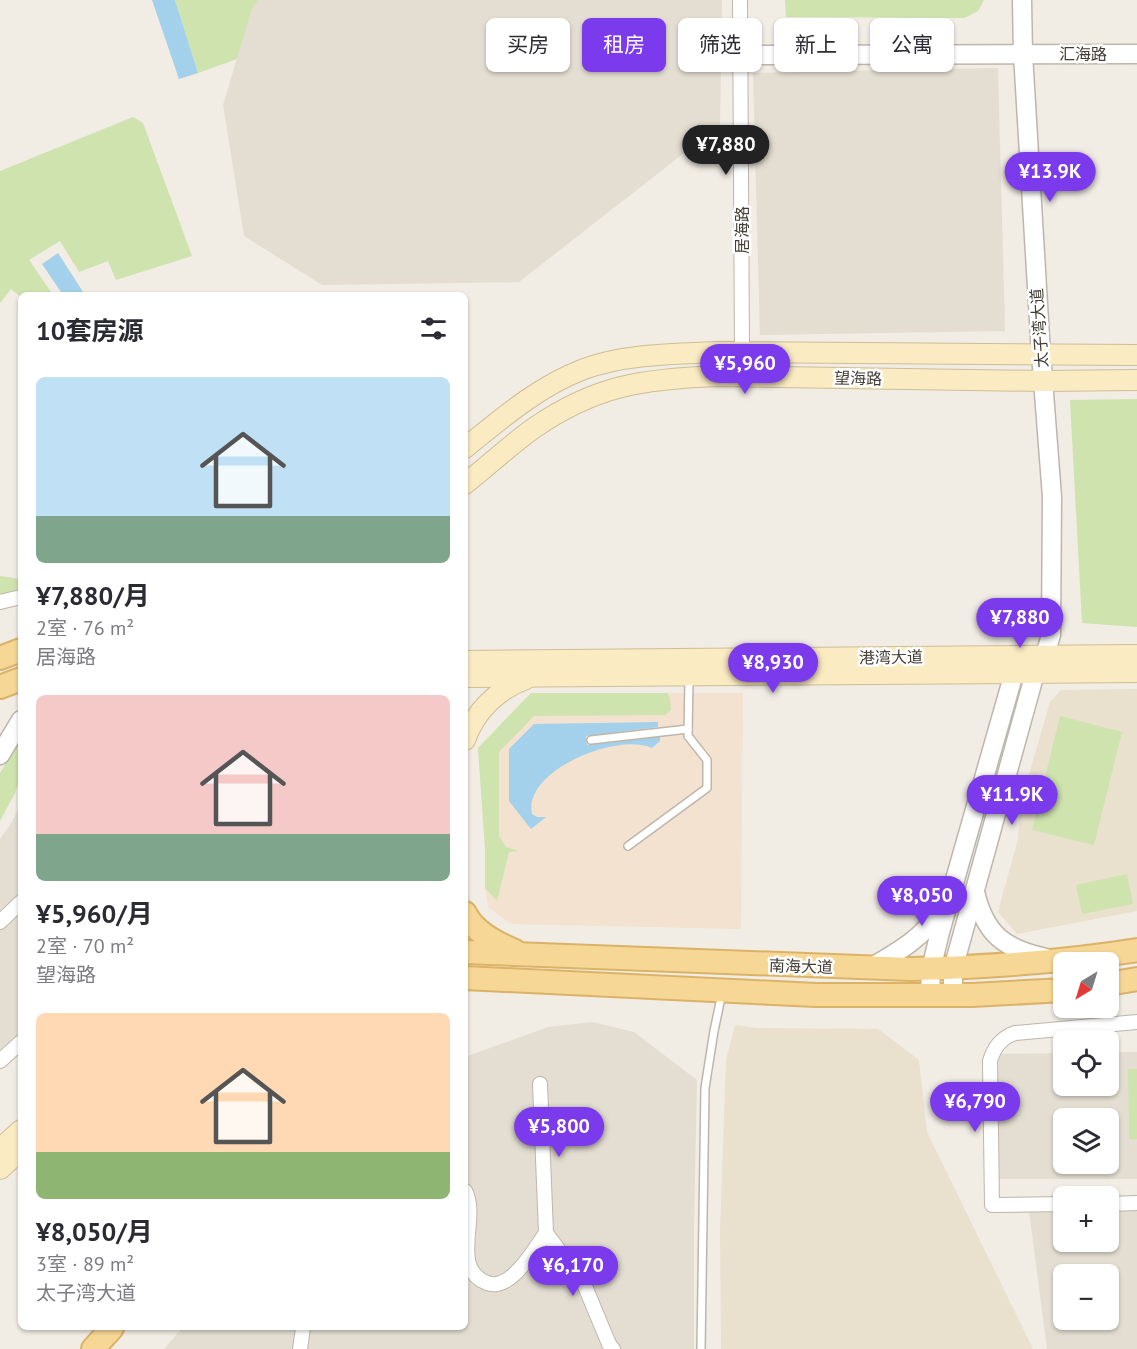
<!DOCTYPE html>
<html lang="zh">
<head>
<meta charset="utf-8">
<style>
	:root { --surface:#fff; --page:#f7f7f7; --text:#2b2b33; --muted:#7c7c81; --accent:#7c3aed }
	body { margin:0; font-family:"PT Sans","Noto Sans SC",sans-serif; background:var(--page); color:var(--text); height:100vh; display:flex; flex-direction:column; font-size:22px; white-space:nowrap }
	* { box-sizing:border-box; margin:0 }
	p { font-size:20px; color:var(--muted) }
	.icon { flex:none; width:33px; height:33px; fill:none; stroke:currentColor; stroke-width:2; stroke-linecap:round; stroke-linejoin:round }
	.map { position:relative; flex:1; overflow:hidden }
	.details { position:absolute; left:18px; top:292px; width:450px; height:1038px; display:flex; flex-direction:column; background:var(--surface); border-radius:9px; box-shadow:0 2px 4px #0004 }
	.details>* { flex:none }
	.banner { position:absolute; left:486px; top:18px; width:561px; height:54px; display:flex; gap:12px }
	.needle { width:39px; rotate:218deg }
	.controls { position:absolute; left:1053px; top:952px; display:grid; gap:12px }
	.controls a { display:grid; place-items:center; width:66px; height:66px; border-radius:9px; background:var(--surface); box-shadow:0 2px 4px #0004; font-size:30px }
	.price { position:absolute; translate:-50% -51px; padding:0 14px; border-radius:21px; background:var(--accent); color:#fff; font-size:20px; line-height:39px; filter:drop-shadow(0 2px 3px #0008) }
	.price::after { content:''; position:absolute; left:50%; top:36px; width:18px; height:14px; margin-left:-9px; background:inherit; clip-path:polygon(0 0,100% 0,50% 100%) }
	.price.current { background:#222; color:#fff }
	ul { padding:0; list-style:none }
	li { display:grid; align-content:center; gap:12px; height:318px; padding:0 18px }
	li span { display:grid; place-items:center; height:186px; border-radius:9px; color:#555 }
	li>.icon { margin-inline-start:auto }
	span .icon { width:108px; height:108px; fill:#fffc; stroke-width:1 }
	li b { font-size:26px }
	h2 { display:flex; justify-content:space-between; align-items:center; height:72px; padding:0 18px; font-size:26px }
	.chip { padding:0 21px; border-radius:9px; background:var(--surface); box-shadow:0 2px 4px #0004; font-size:21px; line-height:54px }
	.chip.current { background:var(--accent); color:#fff }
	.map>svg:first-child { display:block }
	.residential { fill:#e4ded2; fill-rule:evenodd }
	.commercial { fill:#f2e2cf }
	.education { fill:#e9e0ce }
	.green { fill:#cee3ae }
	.water { fill:#a3d0eb }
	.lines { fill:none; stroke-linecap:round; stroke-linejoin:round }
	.service-casing { stroke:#beb6aa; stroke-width:10 }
	.minor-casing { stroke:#beb6aa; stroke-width:16 }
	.tertiary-casing { stroke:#beb6aa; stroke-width:21 }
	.secondary-casing { stroke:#cebd96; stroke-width:22 }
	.primary-casing { stroke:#dbb367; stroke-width:26 }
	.service { stroke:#fff; stroke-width:7 }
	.minor { stroke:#fff; stroke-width:14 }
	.tertiary { stroke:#fff; stroke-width:18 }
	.secondary { stroke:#fbebc3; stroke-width:20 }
	.primary { stroke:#f7d796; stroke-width:22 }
	.labels { text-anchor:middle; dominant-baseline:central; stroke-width:5; stroke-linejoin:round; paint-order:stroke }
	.street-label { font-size:16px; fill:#423c34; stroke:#fff }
</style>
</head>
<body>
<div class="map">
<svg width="1137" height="1349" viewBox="0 0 1137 1349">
	<rect width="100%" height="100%" fill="#f1ece4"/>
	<g class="residential">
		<polygon points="258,0 722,0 720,125 519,282 322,285 244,236 223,105 252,8"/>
		<polygon points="998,68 1005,331 760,335 753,73"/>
		<polygon points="21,804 21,1052 0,1070 0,839 12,822"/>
		<polygon points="592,1022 634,1032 697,1080 694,1225 694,1349 164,1349 182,1328 465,1328 465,1057 548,1027"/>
		<path d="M 1109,1052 L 1137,1052 L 1137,1179 L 995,1179 L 994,1054 L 1063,1053 L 1064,1086 L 1108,1086 ZM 1064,1119 L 1108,1119 L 1108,1164 L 1064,1164 Z"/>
		<path d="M 1109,1209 L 1137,1209 L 1137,1349 L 1047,1349 L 1029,1211 L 1063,1210 L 1064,1242 L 1108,1242 ZM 1064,1275 L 1108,1275 L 1108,1320 L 1064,1320 Z"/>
	</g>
	<polygon class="commercial" points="531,693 743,693 741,929 511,924 488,907 485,888 485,848 478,748"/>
	<g class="education">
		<polygon points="1137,689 1137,911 1017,934 998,912 1018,839 1020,806 1050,702 1061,690"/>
		<polygon points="735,1025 757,1028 878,1029 919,1060 927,1132 1033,1349 721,1349 720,1231 726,1060"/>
	</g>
	<g class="green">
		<polygon points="175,0 258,0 252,9 237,59 198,73"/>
		<polygon points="785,0 984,0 978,11 964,18 786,17"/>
		<polygon points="133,117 143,123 192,256 116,280 108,261 79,272 60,241 29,260 53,295 21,296 21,297 11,289 0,303 0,171"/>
		<polygon points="1137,399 1137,627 1082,623 1070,400"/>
		<polygon points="0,576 21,579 21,590 0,595"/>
		<polygon points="531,693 667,693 670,698 671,710 665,715 534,716 499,752 499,836 506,847 519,851 509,852 497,901 485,888 485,848 478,748"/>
		<polygon points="1060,716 1122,732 1094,845 1032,830"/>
		<polygon points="21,739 21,776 15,793 0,821 0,773"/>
		<polygon points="1127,874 1133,904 1082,914 1076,885"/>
		<polygon points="1128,1069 1137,1069 1137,1139 1129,1139"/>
	</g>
	<g class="water">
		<polygon points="152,0 175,0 198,73 179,79"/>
		<polygon points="58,253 85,295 63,295 42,264"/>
		<path d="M 658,722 L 658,727 L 586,736 L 587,745 L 660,736 L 660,741 L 652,748 C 617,732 522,771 532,814 L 537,817 L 546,817 L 531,829 L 509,801 L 509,749 L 534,724 Z"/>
	</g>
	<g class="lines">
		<defs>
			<g id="service">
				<polyline points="591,740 688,729"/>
				<polyline points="628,846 707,788 707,760 688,736 689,678"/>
				<polyline points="701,1349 705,1088 714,1031 722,993"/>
			</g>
			<g id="minor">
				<polyline points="740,0 742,352"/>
				<polyline points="0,602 21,597"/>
				<polyline points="0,922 21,902"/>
				<polyline points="0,1061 21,1042"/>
				<polyline points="540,1084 546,1233 584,1284 609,1344 613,1349"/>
				<path d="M 465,1191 C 480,1218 449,1268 487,1283 C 511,1292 534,1249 546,1233"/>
				<path d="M 1064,1204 L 992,1205 L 990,1061 C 994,1047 1001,1038 1015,1033 L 1137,1022"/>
				<polyline points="1108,1204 1137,1203"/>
				<polyline points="300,1349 303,1328"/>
			</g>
			<g id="tertiary">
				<polyline points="741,55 1137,54"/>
				<polyline points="0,755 21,720"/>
				<path d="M 975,892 C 985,934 1004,949 1046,958"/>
				<path d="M 870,968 C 898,952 924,937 941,910"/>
				<polyline points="930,996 931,969 940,932 1014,673 1025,667"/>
				<polyline points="953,996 953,969 1035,673 1045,655 1051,635 1052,497 1041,354 1023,54 1022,0"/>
			</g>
			<g id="secondary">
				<path d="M 465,448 C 502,418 539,386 584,369 C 625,354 673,354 716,352 L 1137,355"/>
				<path d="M 465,484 C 488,466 510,445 534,428 C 596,385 644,379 717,376 L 1042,381 L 1137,380"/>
				<polyline points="465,661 1137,655"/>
				<polyline points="465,677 1137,672"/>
				<path d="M 465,740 C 475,711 498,689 526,679"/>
				<polyline points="0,1149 21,1130"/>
				<polyline points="0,1169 21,1150"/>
			</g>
			<g id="primary">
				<polyline points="0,658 21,650"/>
				<polyline points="0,687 21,679"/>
				<path d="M 465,913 C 474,932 496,943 515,951"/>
				<path d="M 465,952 L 911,969 C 987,967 1062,962 1137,950"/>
				<polyline points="465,978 816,995 972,995 1064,990"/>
				<polyline points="1108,984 1137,979"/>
				<polyline points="93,1349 112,1328"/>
			</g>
		</defs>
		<use href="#service" class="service-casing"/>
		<use href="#minor" class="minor-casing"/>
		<use href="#tertiary" class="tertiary-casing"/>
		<use href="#secondary" class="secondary-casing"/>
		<use href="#primary" class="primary-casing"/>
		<use href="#service" class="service"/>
		<use href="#minor" class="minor"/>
		<use href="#tertiary" class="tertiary"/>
		<use href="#secondary" class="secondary"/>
		<use href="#primary" class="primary"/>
	</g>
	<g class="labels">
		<g class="street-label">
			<text x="1083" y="54">汇海路</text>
			<text transform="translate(742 230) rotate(-90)">居海路</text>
			<text transform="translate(1039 328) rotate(-94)">太子湾大道</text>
			<text transform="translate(858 378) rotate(1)">望海路</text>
			<text transform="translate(891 657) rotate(-1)">港湾大道</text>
			<text transform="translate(801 966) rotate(2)">南海大道</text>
		</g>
	</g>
</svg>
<div class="controls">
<a><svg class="needle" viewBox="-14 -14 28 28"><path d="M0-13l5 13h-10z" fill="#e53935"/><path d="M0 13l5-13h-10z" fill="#7c7c81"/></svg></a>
<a><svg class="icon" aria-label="locate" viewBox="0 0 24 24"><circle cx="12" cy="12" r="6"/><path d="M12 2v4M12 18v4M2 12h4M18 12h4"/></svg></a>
<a><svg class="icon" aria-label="layers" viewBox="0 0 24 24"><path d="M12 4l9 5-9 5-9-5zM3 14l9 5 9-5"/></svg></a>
<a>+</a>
<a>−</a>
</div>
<b class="price current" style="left:726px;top:176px">¥7,880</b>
<b class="price" style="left:1050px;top:203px">¥13.9K</b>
<b class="price" style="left:745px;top:395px">¥5,960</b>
<b class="price" style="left:1020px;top:649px">¥7,880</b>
<b class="price" style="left:773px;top:694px">¥8,930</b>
<b class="price" style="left:1012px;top:826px">¥11.9K</b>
<b class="price" style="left:922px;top:927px">¥8,050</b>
<b class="price" style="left:975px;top:1133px">¥6,790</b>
<b class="price" style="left:559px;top:1158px">¥5,800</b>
<b class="price" style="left:573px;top:1297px">¥6,170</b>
<div class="banner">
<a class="chip">买房</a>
<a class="chip current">租房</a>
<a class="chip">筛选</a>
<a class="chip">新上</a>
<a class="chip">公寓</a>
</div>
<section class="details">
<h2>10套房源<svg class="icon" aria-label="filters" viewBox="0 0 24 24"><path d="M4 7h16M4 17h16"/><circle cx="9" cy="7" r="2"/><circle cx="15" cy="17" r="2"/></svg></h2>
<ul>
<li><span style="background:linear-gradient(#bfe0f5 75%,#7fa58c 0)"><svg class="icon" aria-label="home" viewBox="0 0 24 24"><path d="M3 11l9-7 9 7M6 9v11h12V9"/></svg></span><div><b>¥7,880/月</b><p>2室 · 76 m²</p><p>居海路</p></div></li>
<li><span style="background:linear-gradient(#f6c9c9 75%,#7fa58c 0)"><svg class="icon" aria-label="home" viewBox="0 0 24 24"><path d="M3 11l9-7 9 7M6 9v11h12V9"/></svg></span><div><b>¥5,960/月</b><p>2室 · 70 m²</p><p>望海路</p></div></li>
<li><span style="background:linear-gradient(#ffd9b3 75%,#8fb573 0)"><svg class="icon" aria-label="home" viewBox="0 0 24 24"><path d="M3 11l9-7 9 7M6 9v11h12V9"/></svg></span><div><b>¥8,050/月</b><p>3室 · 89 m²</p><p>太子湾大道</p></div></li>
</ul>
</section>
</div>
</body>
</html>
